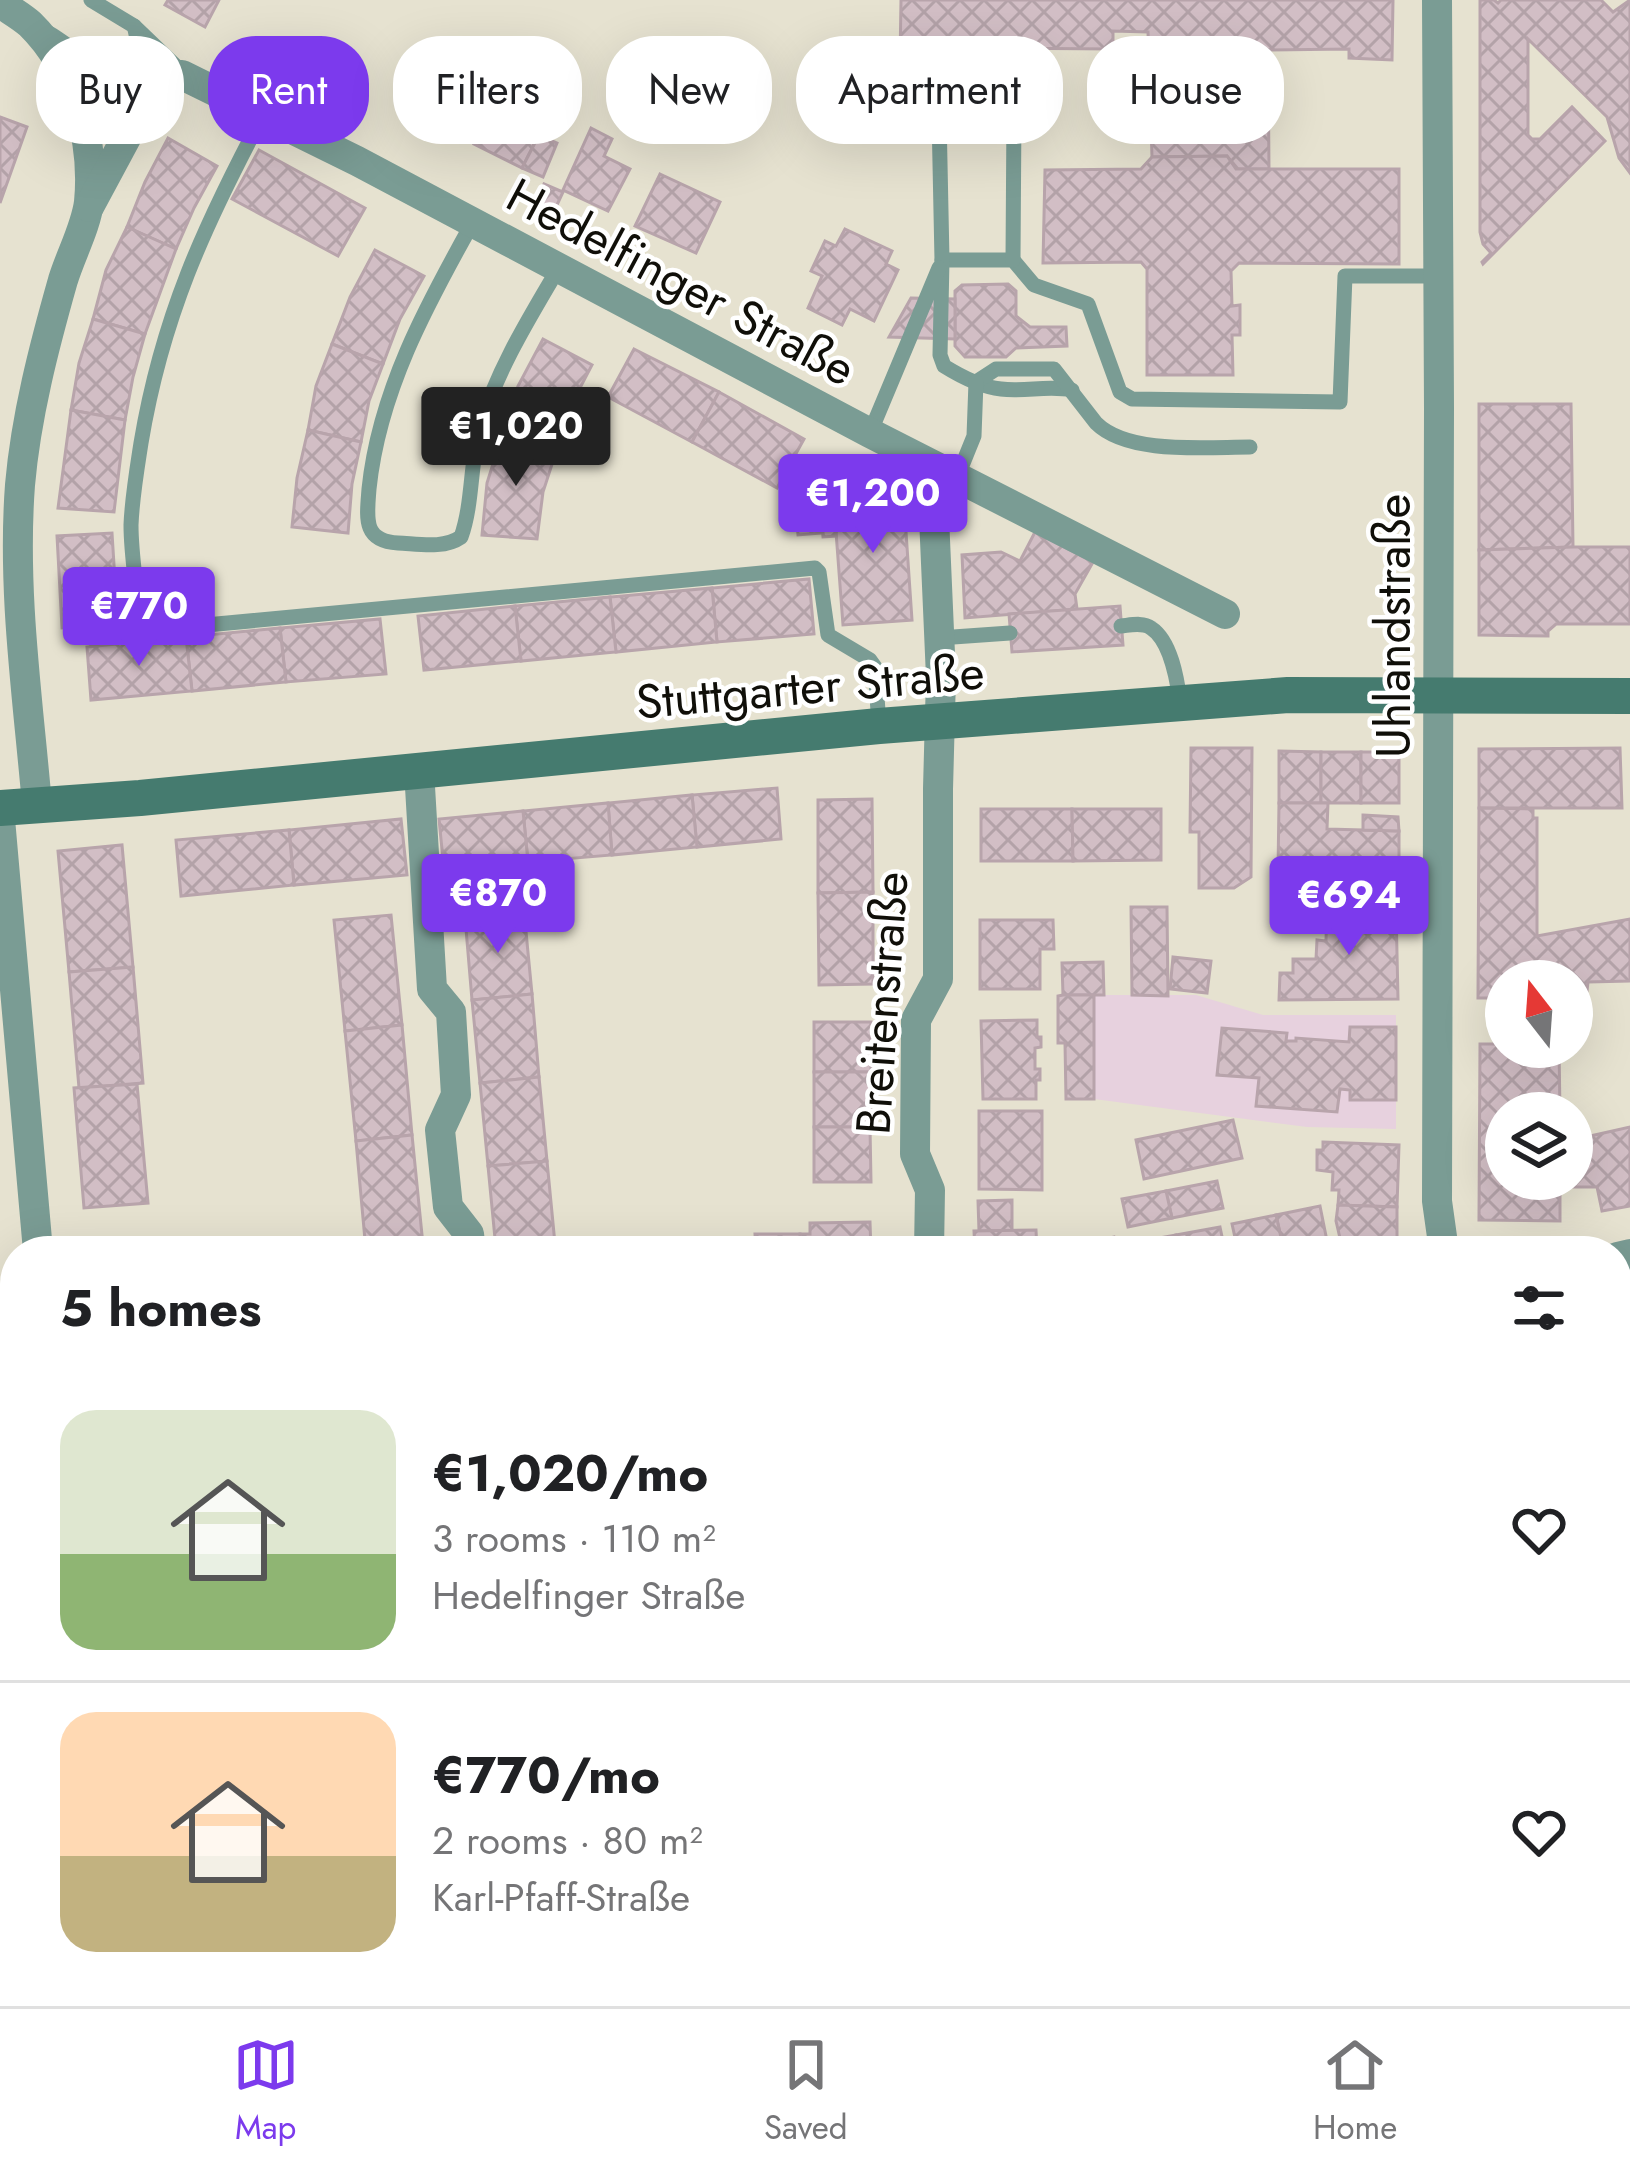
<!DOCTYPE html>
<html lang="en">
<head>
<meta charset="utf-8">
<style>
	:root { --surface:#fff; --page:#f6f6f6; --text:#202124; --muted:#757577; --line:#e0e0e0; --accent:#7c3aed }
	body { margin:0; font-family:Jost,sans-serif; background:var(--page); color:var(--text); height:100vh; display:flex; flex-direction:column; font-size:45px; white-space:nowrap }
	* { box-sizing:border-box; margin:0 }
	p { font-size:39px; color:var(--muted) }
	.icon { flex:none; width:66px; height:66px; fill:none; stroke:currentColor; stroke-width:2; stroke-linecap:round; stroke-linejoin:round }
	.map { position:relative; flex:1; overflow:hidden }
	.panel { position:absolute; left:0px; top:1236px; width:1632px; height:771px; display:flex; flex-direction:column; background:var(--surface); border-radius:48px 48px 0 0; box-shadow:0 12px 48px #0002 }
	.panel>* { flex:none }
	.guide { position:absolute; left:36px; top:36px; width:1560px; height:108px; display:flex; gap:24px }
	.needle { width:78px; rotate:343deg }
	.tools { position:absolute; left:1485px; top:960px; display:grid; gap:24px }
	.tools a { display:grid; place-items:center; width:108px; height:108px; border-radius:50%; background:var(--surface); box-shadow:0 12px 48px #0002; font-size:60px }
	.price { position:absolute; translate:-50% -102px; padding:0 27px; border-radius:12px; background:var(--accent); color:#fff; font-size:39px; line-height:78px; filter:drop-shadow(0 3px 6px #0008) }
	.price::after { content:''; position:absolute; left:50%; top:72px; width:36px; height:27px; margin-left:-18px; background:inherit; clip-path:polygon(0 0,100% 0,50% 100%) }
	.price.on { background:#222; color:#fff }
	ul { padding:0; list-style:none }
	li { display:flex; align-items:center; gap:36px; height:300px; padding:0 60px }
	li+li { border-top:3px solid var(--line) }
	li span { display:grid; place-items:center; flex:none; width:336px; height:240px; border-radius:36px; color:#555 }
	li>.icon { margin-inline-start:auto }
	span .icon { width:144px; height:144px; fill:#fffc; stroke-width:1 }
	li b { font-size:51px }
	h2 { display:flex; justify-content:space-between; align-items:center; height:144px; padding:0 60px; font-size:51px }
	.chip { padding:0 42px; border-radius:48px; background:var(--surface); box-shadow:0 12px 48px #0002; font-size:42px; line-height:108px }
	.chip.on { background:var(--accent); color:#fff }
	.menu { display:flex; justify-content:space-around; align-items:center; height:168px; border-top:3px solid var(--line); background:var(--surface); font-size:33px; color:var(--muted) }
	.menu a { display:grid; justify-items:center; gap:6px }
	.menu .on { color:var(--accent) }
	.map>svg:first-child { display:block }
	.education { fill:#e7d1de }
	.park { fill:url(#park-dots) }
	.building { fill:url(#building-cross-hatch); stroke:#b8a4ab; stroke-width:3 }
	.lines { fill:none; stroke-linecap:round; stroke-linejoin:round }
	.lane { stroke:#7a9c94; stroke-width:15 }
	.street { stroke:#7a9c94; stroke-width:30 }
	.secondary { stroke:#457b6f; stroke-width:36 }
	.labels { text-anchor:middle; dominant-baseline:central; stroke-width:9; stroke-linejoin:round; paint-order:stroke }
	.street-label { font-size:48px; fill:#100f09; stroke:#fff }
</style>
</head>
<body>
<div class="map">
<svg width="1630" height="2006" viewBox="0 0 1630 2006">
	<defs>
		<pattern id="park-dots" width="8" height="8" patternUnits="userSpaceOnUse" patternTransform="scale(3)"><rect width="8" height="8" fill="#b4caa3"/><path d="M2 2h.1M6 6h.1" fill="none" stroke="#9aac8b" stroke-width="1.8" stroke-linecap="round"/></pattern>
		<pattern id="building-cross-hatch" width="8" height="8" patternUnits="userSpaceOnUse" patternTransform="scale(3)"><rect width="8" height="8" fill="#d2bec5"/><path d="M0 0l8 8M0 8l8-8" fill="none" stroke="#b3a2a8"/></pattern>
	</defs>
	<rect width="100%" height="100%" fill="#e6e2d0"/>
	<polygon class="education" points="1094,995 1196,995 1263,1015 1396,1015 1396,1129 1307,1127 1094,1099"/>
	<polygon class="park" points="22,1992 128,1992 122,2006 24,2006"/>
	<g class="building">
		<polygon points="168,0 219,0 205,27 165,5"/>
		<polygon points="901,0 1393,0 1392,60 1349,58 1349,49 1268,50 1269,169 1238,169 1227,156 1152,157 1148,32 1113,31 1113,49 988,48 988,76 943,77 943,61 900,61"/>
		<polygon points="1480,0 1494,0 1498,3 1501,0 1601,0 1613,12 1630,0 1630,173 1619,158 1607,117 1528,39 1528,135 1532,139 1540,139 1572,107 1605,141 1483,264 1482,262 1491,253 1483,244 1480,232"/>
		<polygon points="422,75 460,93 463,88 471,92 448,135 403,115"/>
		<polygon points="515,89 552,109 522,168 474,144 494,104 505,110"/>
		<polygon points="0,117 27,127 0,203"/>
		<polygon points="591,128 612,139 604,156 630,169 608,211 563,190"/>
		<polygon points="539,135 557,143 543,177 522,168"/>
		<polygon points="168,138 217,166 194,208 176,249 127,227 145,182"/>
		<polygon points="259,150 365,208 338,256 232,199"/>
		<polygon points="1227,156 1236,169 1399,169 1399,264 1239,263 1231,271 1232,306 1240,305 1240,335 1232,335 1233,375 1147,375 1147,269 1141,262 1043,263 1045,170 1141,169 1152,157"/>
		<polygon points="660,174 720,202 696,253 635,226"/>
		<polygon points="544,184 563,192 550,220 532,212"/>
		<polygon points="127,227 176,249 145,334 93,319 106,270"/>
		<polygon points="845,229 892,251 886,264 898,270 874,321 850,309 842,325 808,308 822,276 811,271 825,241 836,246"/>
		<polygon points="375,250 424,276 400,319 383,364 332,344 350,297"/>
		<polygon points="1008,284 1016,291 1016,316 1030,327 1066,327 1067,346 1016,348 1006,357 965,357 955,346 955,291 962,285"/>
		<polygon points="911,298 955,299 955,339 889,337"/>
		<polygon points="93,319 145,334 133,377 125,420 71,410 79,363"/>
		<polygon points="543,339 592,365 569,409 556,452 503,432 518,386"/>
		<polygon points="332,344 383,364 369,401 361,442 308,430 316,386"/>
		<polygon points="634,349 719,392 692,442 608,397"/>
		<polygon points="719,392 804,439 777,488 692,442"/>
		<polygon points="1479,404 1571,404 1573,547 1479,550"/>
		<polygon points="71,410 125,420 114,512 58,508"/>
		<polygon points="308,430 361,442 352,484 348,533 292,527 297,478"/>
		<polygon points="503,432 556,452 543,492 537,539 482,535 487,483"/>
		<polygon points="903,488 912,620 843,625 833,492"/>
		<polygon points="834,499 836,536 823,537 820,500"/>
		<polygon points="820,500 823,533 798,535 795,502"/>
		<polygon points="1035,532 1093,562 1075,594 1077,609 965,618 962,555 1001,552 1020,561"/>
		<polygon points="112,533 119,644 91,647 89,626 62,628 57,536"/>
		<polygon points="1573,547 1630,547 1630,624 1556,624 1548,631 1548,636 1479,635 1479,550"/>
		<polygon points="809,579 814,634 717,642 712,588"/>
		<polygon points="712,588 717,642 616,652 610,597"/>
		<polygon points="610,597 616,652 521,661 515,606"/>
		<polygon points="515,606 521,661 424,670 418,616"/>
		<polygon points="1120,606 1123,645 1012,652 1009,614"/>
		<polygon points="380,619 386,674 286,682 280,628"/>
		<polygon points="280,628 286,682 192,691 186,637"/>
		<polygon points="186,637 192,691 91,700 87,647"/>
		<polygon points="1191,748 1252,748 1251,877 1234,888 1199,888 1199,832 1190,832"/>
		<polygon points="1620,748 1622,808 1479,808 1479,749"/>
		<polygon points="1279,751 1321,752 1321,803 1279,803"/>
		<rect x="1321" y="752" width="40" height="51"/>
		<rect x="1361" y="752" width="38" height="51"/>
		<polygon points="777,788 781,839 697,847 692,795"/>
		<polygon points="692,795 697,847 612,855 608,803"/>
		<polygon points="872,799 873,892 818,893 818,800"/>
		<polygon points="608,803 612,855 528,862 523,811"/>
		<polygon points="1279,803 1328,803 1327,829 1399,831 1399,871 1278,871"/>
		<polygon points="1479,808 1533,809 1533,818 1537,818 1537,936 1630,919 1630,981 1588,982 1587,991 1572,991 1572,981 1506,981 1506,998 1478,998"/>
		<polygon points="981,809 1072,809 1073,861 981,861"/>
		<polygon points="1072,809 1161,809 1161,860 1073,861"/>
		<polygon points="523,811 528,862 444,870 439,819"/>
		<polygon points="1363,815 1398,817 1399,831 1363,830"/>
		<polygon points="401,819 407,875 294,885 289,830"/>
		<polygon points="289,830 294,885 181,896 176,840"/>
		<polygon points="122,845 133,967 69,972 58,851"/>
		<rect x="1278" y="871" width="52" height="21"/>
		<polygon points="873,892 873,984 819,985 818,893"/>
		<polygon points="1327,902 1366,902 1367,908 1396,908 1398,999 1279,1000 1280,973 1293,973 1293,959 1316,959 1317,940 1326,941"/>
		<polygon points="1131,907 1167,907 1168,996 1132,995"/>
		<polygon points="524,911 532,994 472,1000 465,917"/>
		<polygon points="391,915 402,1025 345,1031 334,920"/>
		<polygon points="980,920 1053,920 1054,949 1040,949 1040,989 980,989"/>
		<polygon points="1173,957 1211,961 1207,993 1170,989"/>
		<polygon points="1103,962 1104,995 1063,995 1062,963"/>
		<polygon points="133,967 143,1083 79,1088 69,972"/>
		<polygon points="532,994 539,1077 480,1083 472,1000"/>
		<polygon points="1063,995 1094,995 1094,1099 1066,1099 1065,1043 1058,1043 1058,996"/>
		<polygon points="1037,1020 1037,1037 1041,1037 1041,1047 1035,1048 1035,1069 1040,1069 1040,1080 1036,1080 1036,1099 983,1099 981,1021"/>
		<rect x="814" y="1022" width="57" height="50"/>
		<polygon points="402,1025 412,1135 356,1141 345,1031"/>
		<polygon points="1350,1027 1396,1027 1396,1100 1350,1100 1350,1090 1340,1089 1337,1112 1256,1106 1259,1078 1217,1075 1222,1028 1287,1033 1286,1041 1296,1041 1296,1038 1349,1042"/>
		<polygon points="1480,1044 1506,1044 1506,1047 1559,1047 1560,1113 1506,1113 1506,1179 1572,1179 1572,1157 1590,1157 1586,1137 1630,1127 1630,1206 1602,1211 1597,1187 1560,1187 1560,1221 1479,1220"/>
		<polygon points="814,1072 871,1072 870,1127 814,1127"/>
		<polygon points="539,1077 547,1161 488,1166 480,1083"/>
		<polygon points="137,1084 148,1203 84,1208 74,1088"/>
		<polygon points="979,1111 1042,1111 1042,1190 979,1189"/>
		<polygon points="1233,1120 1242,1158 1144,1179 1136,1140"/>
		<polygon points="814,1127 870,1127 871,1182 814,1182"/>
		<polygon points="412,1135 423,1245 366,1251 356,1141"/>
		<polygon points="1323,1142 1399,1145 1397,1207 1338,1205 1339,1190 1332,1190 1333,1172 1317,1170 1317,1150 1323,1150"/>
		<polygon points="547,1161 555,1244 496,1249 488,1166"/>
		<polygon points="1217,1181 1223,1208 1172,1218 1166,1191"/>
		<polygon points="1166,1191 1172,1218 1128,1227 1122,1199"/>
		<polygon points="1012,1200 1012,1231 979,1231 978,1201"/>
		<polygon points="1338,1205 1397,1207 1397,1251 1343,1251 1336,1221"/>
		<polygon points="1320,1206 1329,1251 1284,1251 1276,1215"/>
		<polygon points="1276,1215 1284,1251 1238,1251 1232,1224"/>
		<polygon points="870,1222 871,1251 800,1251 800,1234 810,1234 810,1223"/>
		<polygon points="1220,1227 1225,1251 1179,1251 1176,1235"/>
		<polygon points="1036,1230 1037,1251 975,1251 974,1231"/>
		<polygon points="755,1234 800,1234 800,1251 756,1251"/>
		<polygon points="1176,1235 1179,1251 1134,1251 1132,1243"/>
		<polygon points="1114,1237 1118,1251 1055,1251"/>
		<polygon points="309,1241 310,1251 206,1251"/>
		<polygon points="423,1245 424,1251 366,1251"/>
		<polygon points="1630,1291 1630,1382 1617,1385 1617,1293"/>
		<polygon points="1630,1392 1630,1432 1622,1394"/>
		<polygon points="15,1487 15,1675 0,1679 0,1490"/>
		<polygon points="1623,1593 1630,1618 1630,1653 1617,1657 1617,1595"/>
		<polygon points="15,1715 15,1767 4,1717"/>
		<polygon points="1630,1737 1630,1811 1617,1815 1617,1741"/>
		<polygon points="1630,1829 1630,1882 1627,1882 1617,1833"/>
		<polygon points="602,1992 668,1992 671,2006 554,2006 554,1996 603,1995"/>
		<polygon points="783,1992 872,1992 872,2006 786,2006 786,1992"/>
		<polygon points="982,1992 1023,1992 1022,1997 982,1996"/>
		<polygon points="1194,1992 1271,1992 1272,1994 1261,1997 1263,2003 1252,2006 1198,2006"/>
		<polygon points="518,1997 520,2006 483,2006"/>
	</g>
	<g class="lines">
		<g class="lane">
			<polyline points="134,26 185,75"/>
			<path d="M 49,33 C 73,46 104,83 131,55 C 139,46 137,36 134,26 L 91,0"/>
			<path d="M 263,115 C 204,226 162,317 141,443 C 137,469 132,498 131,525 C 131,556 137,587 139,618 L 143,627 L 153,630 L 815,568 L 819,572 L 828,635 L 870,660 L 875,667 L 879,726"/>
			<path d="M 473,222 C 426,306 379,392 369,489 C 367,517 362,541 398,543 C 419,544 444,549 461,537 C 473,504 470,462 480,427 C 497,370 528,320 558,269"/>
			<polyline points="942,260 1013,260 1034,285 1088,304 1120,392 1132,399 1340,402 1345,276 1438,276"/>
			<path d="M 1013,260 L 1014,111 L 939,115 L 942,260 L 940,355 L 944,366 C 960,376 981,387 1001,389 C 1025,392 1049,385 1072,390"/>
			<path d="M 976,382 L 996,369 L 1054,369 L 1096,423 C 1128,455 1206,447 1250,447"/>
			<polyline points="870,433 939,268"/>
			<polyline points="957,478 974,436 976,382"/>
			<path d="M 1121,626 C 1131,625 1143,622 1151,628 C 1171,641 1177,679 1180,701"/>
			<polyline points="939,638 1010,633"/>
		</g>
		<g class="street">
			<polyline points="1437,0 1439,408 1437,1201 1444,1251"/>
			<path d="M 0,3 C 10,10 21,16 30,24 C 75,68 95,140 89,202 C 86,227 71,254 63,280 C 44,347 26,416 20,485 C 12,592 28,699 37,805"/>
			<polyline points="89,207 155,84 164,76 182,75 357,161 870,433 1225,614"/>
			<polyline points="419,770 432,989 451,1012 456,1095 440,1130 448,1207 469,1234 471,1251"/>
			<polyline points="0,819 38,1251"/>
			<polyline points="929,1251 930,1190 915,1154 916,1020 938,979 938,789 941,677 934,517 938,493 946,472"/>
			<polyline points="1617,1257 1630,1254"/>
			<polyline points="0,1421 15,1420"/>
			<polyline points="1617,1702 1630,1698"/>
			<polyline points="175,1992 175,2006"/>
			<polyline points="1169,1992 1173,2006"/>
			<polyline points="344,2006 408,1992"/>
			<polyline points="931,2006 931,1992"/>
		</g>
		<polyline class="secondary" points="0,808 140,798 879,726 1288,695 1630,696"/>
	</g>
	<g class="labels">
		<g class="street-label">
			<text transform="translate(681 282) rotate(28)">Hedelfinger Straße</text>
			<text transform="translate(1393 626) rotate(-90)">Uhlandstraße</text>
			<text transform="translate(810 687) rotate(-5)">Stuttgarter Straße</text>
			<text transform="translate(882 1003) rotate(-86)">Breitenstraße</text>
		</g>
	</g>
</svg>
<div class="tools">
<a><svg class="needle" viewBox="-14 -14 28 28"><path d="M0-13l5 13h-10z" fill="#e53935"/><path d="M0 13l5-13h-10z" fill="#757577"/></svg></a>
<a><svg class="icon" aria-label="layers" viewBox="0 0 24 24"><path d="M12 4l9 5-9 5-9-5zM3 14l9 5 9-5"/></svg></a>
</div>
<b class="price on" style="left:516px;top:489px">€1,020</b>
<b class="price" style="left:873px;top:556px">€1,200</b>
<b class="price" style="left:139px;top:669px">€770</b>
<b class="price" style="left:498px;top:956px">€870</b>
<b class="price" style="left:1349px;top:958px">€694</b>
<div class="guide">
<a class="chip">Buy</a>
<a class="chip on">Rent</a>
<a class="chip">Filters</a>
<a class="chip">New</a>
<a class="chip">Apartment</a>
<a class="chip">House</a>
</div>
<section class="panel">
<h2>5 homes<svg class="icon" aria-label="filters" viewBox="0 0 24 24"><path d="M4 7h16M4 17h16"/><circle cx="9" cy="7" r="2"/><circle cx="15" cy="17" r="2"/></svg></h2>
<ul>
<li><span style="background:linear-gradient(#dfe7d0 60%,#8fb573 0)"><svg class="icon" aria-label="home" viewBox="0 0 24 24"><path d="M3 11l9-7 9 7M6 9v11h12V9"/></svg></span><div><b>€1,020/mo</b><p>3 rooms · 110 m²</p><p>Hedelfinger Straße</p></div><svg class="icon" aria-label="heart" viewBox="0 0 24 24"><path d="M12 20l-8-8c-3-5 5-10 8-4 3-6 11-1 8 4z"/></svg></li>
<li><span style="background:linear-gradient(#ffd9b3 60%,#c2b280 0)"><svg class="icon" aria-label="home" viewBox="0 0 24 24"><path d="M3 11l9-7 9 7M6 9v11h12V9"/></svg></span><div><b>€770/mo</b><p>2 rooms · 80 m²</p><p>Karl-Pfaff-Straße</p></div><svg class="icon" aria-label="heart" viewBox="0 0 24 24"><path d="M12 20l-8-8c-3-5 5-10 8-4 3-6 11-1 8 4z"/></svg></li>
</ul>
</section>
</div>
<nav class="menu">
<a class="on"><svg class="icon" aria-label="map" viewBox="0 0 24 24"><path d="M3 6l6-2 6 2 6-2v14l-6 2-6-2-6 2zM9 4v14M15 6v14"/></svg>Map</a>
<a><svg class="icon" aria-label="saved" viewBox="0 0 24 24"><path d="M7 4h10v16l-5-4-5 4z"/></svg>Saved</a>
<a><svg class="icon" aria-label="home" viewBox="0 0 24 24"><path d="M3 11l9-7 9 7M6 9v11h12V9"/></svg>Home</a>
</nav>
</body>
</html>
